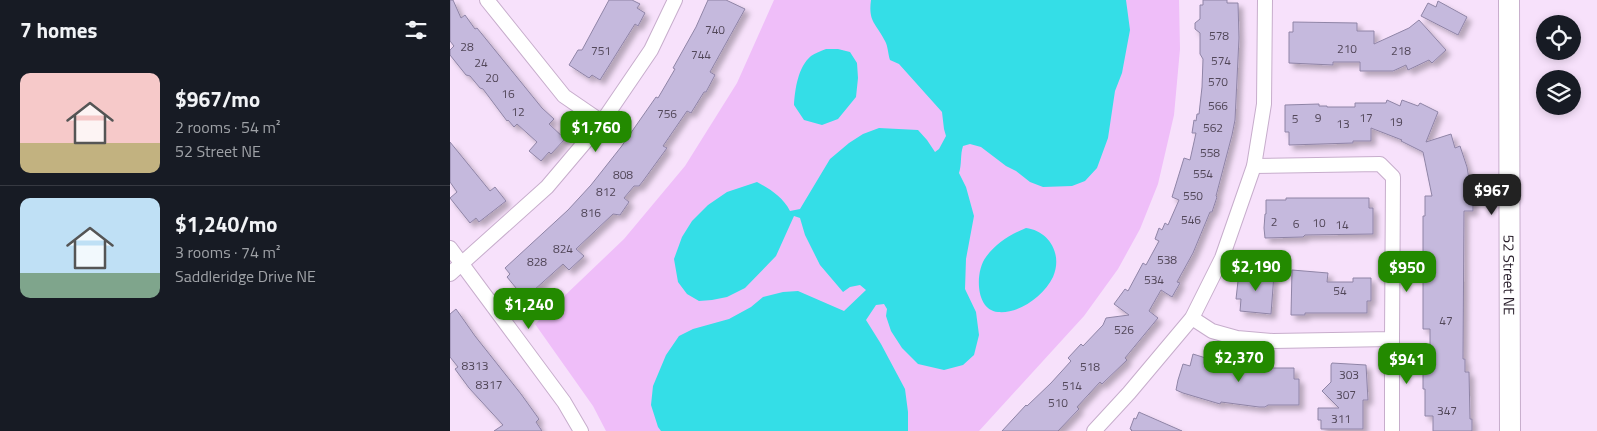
<!DOCTYPE html>
<html lang="en">
<head>
<meta charset="utf-8">
<style>
	:root { --surface:#171b24; --page:#242831; --text:#f1f3f6; --muted:#9ea1a6; --line:#363941; --accent:#238a00 }
	body { margin:0; font-family:"Titillium Web",sans-serif; background:var(--page); color:var(--text); height:100vh; display:flex; flex-direction:column; font-size:19px; white-space:nowrap }
	* { box-sizing:border-box; margin:0 }
	p { font-size:16px; color:var(--muted) }
	.icon { flex:none; width:28px; height:28px; fill:none; stroke:currentColor; stroke-width:2; stroke-linecap:round; stroke-linejoin:round }
	.map { position:relative; flex:1; overflow:hidden }
	.panel { display:flex; flex-direction:column; background:var(--surface); width:450px }
	.panel>* { flex:none }
	.buttons { position:absolute; left:1086px; top:15px; display:grid; gap:10px }
	.buttons a { display:grid; place-items:center; width:45px; height:45px; border-radius:50%; background:var(--surface); box-shadow:0 2px 8px #0003; font-size:25px }
	.price { position:absolute; translate:-50% -42px; padding:0 11px; border-radius:10px; background:var(--accent); color:#fff; font-size:16px; line-height:32px; filter:drop-shadow(0 1px 2px #0008) }
	.price::after { content:''; position:absolute; left:50%; top:30px; width:15px; height:11px; margin-left:-8px; background:inherit; clip-path:polygon(0 0,100% 0,50% 100%) }
	.price.active { background:#222; color:#fff }
	ul { padding:0; list-style:none }
	li { display:flex; align-items:center; gap:15px; height:125px; padding:0 20px }
	li+li { border-top:1px solid var(--line) }
	li span { display:grid; place-items:center; flex:none; width:140px; height:100px; border-radius:10px; color:#555 }
	li>.icon { margin-inline-start:auto }
	span .icon { width:60px; height:60px; fill:#fffc; stroke-width:1 }
	li b { font-size:21px }
	h2 { display:flex; justify-content:space-between; align-items:center; height:60px; padding:0 20px; font-size:21px }
	main { display:flex; flex:1; min-height:0 }
	.map>svg:first-child { display:block }
	.green { fill:#efbef9 }
	.water { fill:#34dee7 }
	.building { fill:#c5b9dd; stroke:#8f84a6; filter:url(#shadow) }
	.lines { fill:none; stroke-linecap:round; stroke-linejoin:round }
	.street-casing { stroke:#c7adcc; stroke-width:16 }
	.secondary-casing { stroke:#c7adcc; stroke-width:22 }
	.street { stroke:#fff; stroke-width:14 }
	.secondary { stroke:#fff; stroke-width:20 }
	.labels { text-anchor:middle; dominant-baseline:central; stroke-width:4.5; stroke-linejoin:round; paint-order:stroke }
	.number-label { font-size:12px; fill:#524759 }
	.street-label { font-size:15px; fill:#2b212d; stroke:#faf5fb }
</style>
</head>
<body>
<main>
<section class="panel">
<h2>7 homes<svg class="icon" aria-label="filters" viewBox="0 0 24 24"><path d="M4 7h16M4 17h16"/><circle cx="9" cy="7" r="2"/><circle cx="15" cy="17" r="2"/></svg></h2>
<ul>
<li><span style="background:linear-gradient(#f6c9c9 70%,#c2b280 0)"><svg class="icon" aria-label="home" viewBox="0 0 24 24"><path d="M3 11l9-7 9 7M6 9v11h12V9"/></svg></span><div><b>$967/mo</b><p>2 rooms · 54 m²</p><p>52 Street NE</p></div></li>
<li><span style="background:linear-gradient(#bfe0f5 75%,#7fa58c 0)"><svg class="icon" aria-label="home" viewBox="0 0 24 24"><path d="M3 11l9-7 9 7M6 9v11h12V9"/></svg></span><div><b>$1,240/mo</b><p>3 rooms · 74 m²</p><p>Saddleridge Drive NE</p></div></li>
</ul>
</section>
<div class="map">
<svg width="1147" height="431" viewBox="0 0 1147 431">
	<defs>
		<filter id="shadow"><feDropShadow dx="4.5" dy="4.5" stdDeviation="2.5" flood-color="#0004"/></filter>
	</defs>
	<rect width="100%" height="100%" fill="#f7e1fb"/>
	<polygon class="green" points="324,0 729,0 730,49 724,115 708,184 690,229 668,269 634,316 529,431 156,431 143,406 85,324 174,239 235,166 287,83"/>
	<g class="water">
		<path d="M 421,0 L 676,0 L 680,30 L 672,73 L 665,91 L 658,138 L 647,168 L 635,181 L 622,186 L 593,187 L 580,182 L 566,171 L 556,166 L 531,147 L 520,144 L 513,146 C 510,155 512,164 509,173 L 516,187 L 524,216 L 516,259 L 515,289 L 526,312 L 529,335 L 524,355 L 513,365 L 494,370 L 468,364 L 452,348 L 441,331 L 436,316 L 437,309 L 434,304 L 426,305 L 416,320 L 431,344 L 455,389 L 458,412 L 458,431 L 211,431 L 208,427 L 201,405 L 203,386 L 216,355 L 229,336 L 243,329 L 279,319 L 301,307 L 313,297 L 333,292 L 348,291 L 394,311 L 416,290 L 410,285 L 400,287 L 393,292 L 370,265 L 355,235 L 350,218 L 344,216 L 326,256 L 295,288 L 277,297 L 262,300 L 249,301 L 237,294 L 228,282 L 224,259 L 232,237 L 242,221 L 258,205 L 277,192 L 307,182 C 320,189 333,197 340,211 L 350,209 L 380,159 L 399,143 L 413,134 L 429,128 L 468,130 L 477,140 L 485,152 L 489,149 L 496,136 L 494,129 L 492,112 L 449,64 L 440,60 C 438,54 438,46 435,41 C 426,23 418,22 421,0 Z"/>
		<path d="M 376,49 L 388,49 L 400,52 L 407,63 L 408,78 L 406,97 L 388,119 L 372,125 L 354,120 L 344,105 C 345,89 348,67 361,56 C 365,53 371,51 376,49 Z"/>
		<path d="M 576,228 C 599,231 613,254 603,277 C 594,296 569,314 548,312 C 525,310 525,271 536,257 C 545,244 561,234 576,228 Z"/>
	</g>
	<g class="building">
		<polygon points="0,0 3,0 11,18 15,15 25,29 27,28 92,108 104,119 99,124 115,139 101,154 99,152 91,161 79,151 87,142 67,124 64,127 58,120 57,121 33,89 30,88 20,76 16,75 0,55 0,50 4,46 0,41"/>
		<polygon points="159,0 182,0 190,4 187,8 195,13 188,26 185,24 150,80 142,75 139,78 119,65 128,50 132,50"/>
		<polygon points="258,0 276,0 295,9 260,72 265,75 256,92 254,92 241,113 237,111 213,146 217,148 193,181 189,186 184,186 174,198 179,202 170,215 163,214 126,249 134,256 119,270 113,264 83,291 82,290 78,294 75,290 71,294 57,277 60,274 55,268 118,210 141,185 171,147 206,97 208,98 225,69 223,68 246,27"/>
		<polygon points="753,0 777,0 777,3 788,3 789,38 785,120 782,135 766,196 767,197 762,212 760,212 743,253 727,282 730,283 722,297 711,290 699,311 708,318 675,358 677,360 652,384 650,382 627,407 629,409 608,431 552,431 576,405 577,406 601,383 621,361 618,358 631,344 633,346 653,325 656,318 679,315 664,304 675,289 678,291 693,263 696,265 709,241 705,239 709,228 712,230 715,223 718,225 729,200 722,197 734,158 740,160 746,133 742,133 744,120 746,121 747,114 749,114 752,87 753,59 750,54 750,33 745,29 745,23 750,19 750,5 753,5"/>
		<polygon points="988,1 1017,17 1008,35 971,16 978,3 986,7"/>
		<polygon points="969,20 996,50 982,63 979,60 958,70 956,65 943,71 910,71 910,62 883,62 883,65 839,63 839,32 843,32 843,22 907,23 907,31 924,31 924,44 959,28"/>
		<polygon points="937,100 950,106 952,100 968,106 970,103 988,112 976,142 1001,134 1005,148 1010,146 1017,167 1021,191 1023,191 1023,211 1014,211 1013,359 1015,359 1015,372 1019,372 1020,419 1022,419 1022,431 983,431 983,416 975,416 975,389 973,389 973,355 980,355 980,329 973,329 973,216 975,216 975,196 982,196 973,152 951,141 952,140 921,128 921,141 903,141 903,143 839,145 839,132 835,132 835,105 869,104 869,106 877,106 877,107 905,107 905,103 936,103"/>
		<polygon points="0,142 40,191 45,187 56,201 29,222 26,218 20,223 0,198 7,192 0,182"/>
		<polygon points="836,198 919,198 919,208 923,208 923,234 855,235 853,237 815,238 814,228 815,214 816,214 816,200 836,200"/>
		<polygon points="842,270 878,273 877,282 903,282 903,278 921,278 921,301 917,301 917,313 855,313 855,315 841,315"/>
		<polygon points="789,272 824,274 821,314 790,311 791,299 786,299"/>
		<polygon points="6,309 25,336 71,394 89,419 86,422 92,431 44,431 53,425 19,388 5,369 8,367 0,357 0,314"/>
		<polygon points="743,354 762,360 803,366 803,368 844,368 844,379 849,379 849,405 818,405 815,407 809,407 771,402 770,404 733,393 726,390 728,380 733,364 740,366"/>
		<polygon points="882,363 916,365 918,400 913,400 913,429 871,429 871,420 868,420 868,408 889,408 872,391 881,382 881,365"/>
		<polygon points="689,412 691,413 732,431 681,431 682,430 680,429 684,418 686,419"/>
	</g>
	<g class="lines">
		<defs>
			<g id="street">
				<polyline points="37,0 114,96 152,122"/>
				<polyline points="0,248 114,402 131,431"/>
				<polyline points="0,274 97,187 152,122 201,50 225,0"/>
				<polyline points="742,318 762,331 787,338 823,341 942,339 943,177 930,164 804,166"/>
				<polyline points="942,339 942,431"/>
				<polyline points="644,431 679,393 742,318 772,258 804,166 814,104 815,0"/>
			</g>
			<g id="secondary">
				<path id="s1" d="M 1059,0 L 1060,431"/>
			</g>
		</defs>
		<use href="#street" class="street-casing"/>
		<use href="#secondary" class="secondary-casing"/>
		<use href="#street" class="street"/>
		<use href="#secondary" class="secondary"/>
	</g>
	<g class="labels">
		<g class="number-label">
			<text x="265" y="29">740</text>
			<text x="769" y="35">578</text>
			<text x="17" y="46">28</text>
			<text x="897" y="48">210</text>
			<text x="151" y="50">751</text>
			<text x="951" y="50">218</text>
			<text x="251" y="54">744</text>
			<text x="771" y="60">574</text>
			<text x="31" y="62">24</text>
			<text x="42" y="77">20</text>
			<text x="768" y="81">570</text>
			<text x="58" y="93">16</text>
			<text x="768" y="105">566</text>
			<text x="68" y="111">12</text>
			<text x="217" y="113">756</text>
			<text x="868" y="117">9</text>
			<text x="916" y="117">17</text>
			<text x="845" y="118">5</text>
			<text x="946" y="121">19</text>
			<text x="893" y="123">13</text>
			<text x="763" y="127">562</text>
			<text x="760" y="152">558</text>
			<text x="753" y="173">554</text>
			<text x="173" y="174">808</text>
			<text x="156" y="191">812</text>
			<text x="743" y="195">550</text>
			<text x="141" y="212">816</text>
			<text x="741" y="219">546</text>
			<text x="824" y="221">2</text>
			<text x="869" y="222">10</text>
			<text x="846" y="223">6</text>
			<text x="892" y="224">14</text>
			<text x="113" y="248">824</text>
			<text x="717" y="259">538</text>
			<text x="87" y="261">828</text>
			<text x="704" y="279">534</text>
			<text x="890" y="290">54</text>
			<text x="996" y="320">47</text>
			<text x="674" y="329">526</text>
			<text x="25" y="365">8313</text>
			<text x="640" y="366">518</text>
			<text x="899" y="374">303</text>
			<text x="39" y="384">8317</text>
			<text x="622" y="385">514</text>
			<text x="896" y="394">307</text>
			<text x="608" y="402">510</text>
			<text x="997" y="410">347</text>
			<text x="891" y="418">311</text>
		</g>
		<g class="street-label">
			<text stroke="none"><textPath href="#s1" startOffset="275">52 Street NE</textPath></text>
		</g>
	</g>
</svg>
<div class="buttons">
<a><svg class="icon" aria-label="locate" viewBox="0 0 24 24"><circle cx="12" cy="12" r="6"/><path d="M12 2v4M12 18v4M2 12h4M18 12h4"/></svg></a>
<a><svg class="icon" aria-label="layers" viewBox="0 0 24 24"><path d="M12 4l9 5-9 5-9-5zM3 14l9 5 9-5"/></svg></a>
</div>
<b class="price" style="left:146px;top:153px">$1,760</b>
<b class="price active" style="left:1042px;top:216px">$967</b>
<b class="price" style="left:806px;top:292px">$2,190</b>
<b class="price" style="left:957px;top:293px">$950</b>
<b class="price" style="left:79px;top:330px">$1,240</b>
<b class="price" style="left:789px;top:383px">$2,370</b>
<b class="price" style="left:957px;top:385px">$941</b>
</div>
</main>
</body>
</html>
